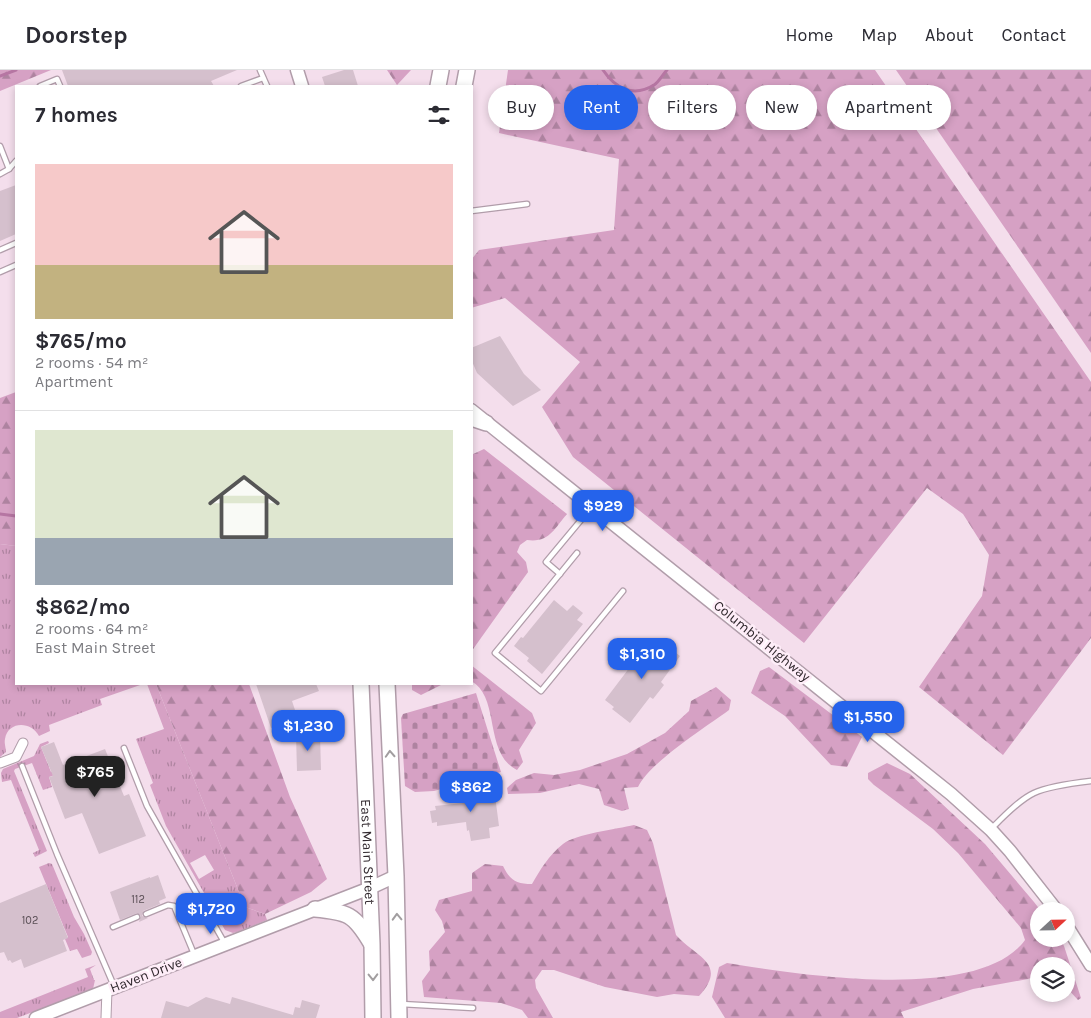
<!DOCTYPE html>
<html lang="en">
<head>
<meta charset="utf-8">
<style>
	:root { --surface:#fff; --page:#f2f2f3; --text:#2b2b33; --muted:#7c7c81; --line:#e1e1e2; --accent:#2563eb }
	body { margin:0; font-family:Karla,sans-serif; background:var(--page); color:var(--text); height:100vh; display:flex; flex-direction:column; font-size:19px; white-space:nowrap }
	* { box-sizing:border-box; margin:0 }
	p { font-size:16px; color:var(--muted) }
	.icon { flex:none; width:28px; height:28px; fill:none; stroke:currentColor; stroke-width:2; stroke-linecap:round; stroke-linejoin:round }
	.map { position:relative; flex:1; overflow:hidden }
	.details { position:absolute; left:15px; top:15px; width:458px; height:600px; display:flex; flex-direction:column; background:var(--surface); border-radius:0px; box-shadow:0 2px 8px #0003 }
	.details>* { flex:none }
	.top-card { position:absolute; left:488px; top:15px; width:475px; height:45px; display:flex; gap:10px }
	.needle { width:32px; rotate:68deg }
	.buttons { position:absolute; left:1030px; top:832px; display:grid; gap:10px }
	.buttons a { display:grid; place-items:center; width:45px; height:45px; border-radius:50%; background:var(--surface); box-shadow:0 2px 8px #0003; font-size:25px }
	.price { position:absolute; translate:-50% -42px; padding:0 11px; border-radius:10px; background:var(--accent); color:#fff; font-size:16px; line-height:32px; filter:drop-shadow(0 1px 2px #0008) }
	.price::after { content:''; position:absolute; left:50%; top:30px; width:15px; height:11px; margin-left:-8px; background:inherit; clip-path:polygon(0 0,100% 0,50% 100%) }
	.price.on { background:#222; color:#fff }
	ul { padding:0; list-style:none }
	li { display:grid; align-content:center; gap:10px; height:265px; padding:0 20px }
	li+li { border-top:1px solid var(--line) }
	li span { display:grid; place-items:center; height:155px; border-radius:0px; color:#555 }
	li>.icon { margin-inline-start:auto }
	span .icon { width:90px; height:90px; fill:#fffc; stroke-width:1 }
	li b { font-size:21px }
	h2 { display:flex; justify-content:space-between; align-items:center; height:60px; padding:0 20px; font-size:21px }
	.tag { padding:0 18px; border-radius:22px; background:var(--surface); box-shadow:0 2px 8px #0003; font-size:18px; line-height:45px }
	.tag.on { background:var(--accent); color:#fff }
	header { display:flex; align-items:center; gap:30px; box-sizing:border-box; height:70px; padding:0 25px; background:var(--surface); border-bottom:1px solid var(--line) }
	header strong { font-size:24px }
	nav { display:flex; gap:28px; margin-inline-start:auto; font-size:18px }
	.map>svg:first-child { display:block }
	.grass { fill:url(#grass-tufts); fill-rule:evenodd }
	.forest { fill:url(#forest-firs) }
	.cemetery { fill:url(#cemetery-stones) }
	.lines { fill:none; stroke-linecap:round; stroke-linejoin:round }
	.stream { stroke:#b676a3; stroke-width:3 }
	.building { fill:#d5c0cd }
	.lane-casing { stroke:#b19daa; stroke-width:7 }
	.street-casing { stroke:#b19daa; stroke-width:11 }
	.secondary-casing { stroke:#b19daa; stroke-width:15 }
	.primary-casing { stroke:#b19daa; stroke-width:18 }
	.lane { stroke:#fff; stroke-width:4.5 }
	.street { stroke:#fff; stroke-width:9 }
	.secondary { stroke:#fff; stroke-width:12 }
	.primary { stroke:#fff; stroke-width:15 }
	.oneway { stroke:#a29ea0 }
	.labels { text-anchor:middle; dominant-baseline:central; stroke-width:5; stroke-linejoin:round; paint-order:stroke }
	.number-label { font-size:11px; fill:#594e55 }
	.street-label { font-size:14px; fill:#30282d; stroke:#feedf8 }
</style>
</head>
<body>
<header>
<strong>Doorstep</strong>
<nav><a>Home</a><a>Map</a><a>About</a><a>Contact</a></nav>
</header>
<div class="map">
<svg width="1091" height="948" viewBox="0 0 1091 948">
	<defs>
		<pattern id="grass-tufts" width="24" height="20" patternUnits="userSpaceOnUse" patternTransform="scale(1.25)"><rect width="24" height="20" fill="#d6a1c4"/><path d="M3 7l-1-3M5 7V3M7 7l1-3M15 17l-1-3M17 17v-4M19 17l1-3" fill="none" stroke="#ae83a0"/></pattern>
		<pattern id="forest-firs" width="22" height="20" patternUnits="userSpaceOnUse" patternTransform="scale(1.25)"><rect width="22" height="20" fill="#d6a1c4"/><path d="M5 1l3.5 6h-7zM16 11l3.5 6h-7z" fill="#ae83a0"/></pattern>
		<pattern id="cemetery-stones" width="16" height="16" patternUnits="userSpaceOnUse" patternTransform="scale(1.25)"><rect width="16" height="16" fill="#d6a1c4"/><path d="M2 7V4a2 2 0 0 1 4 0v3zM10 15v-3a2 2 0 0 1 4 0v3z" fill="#ae83a0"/></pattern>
	</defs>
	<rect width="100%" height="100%" fill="#f4deec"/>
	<g class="grass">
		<path d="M 0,474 L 16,476 L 16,614 L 143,614 L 100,629 L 102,635 L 49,655 L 50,661 L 39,666 C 31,651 8,651 5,669 C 4,673 6,678 6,682 L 0,687 Z"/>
		<path d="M 147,614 L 156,614 L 245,837 L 265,844 L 267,850 L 237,862 L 233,863 L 225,860 L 166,756 L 150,715 L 153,713 L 136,669 L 164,659 ZM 205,785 L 214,800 L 199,809 L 190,793 Z"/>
		<polygon points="48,671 49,673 41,677 51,702 66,701 49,707 52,717 43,720 32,693 15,699 14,701 47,781 35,787 33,783 39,780 11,710 2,712 1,703 3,699 34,686 40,674"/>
		<polygon points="49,793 52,794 74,847 84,864 92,882 91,885 82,888 77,879 70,881 65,869 68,867 39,797"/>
		<polygon points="96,895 90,899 94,910 95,910 93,919 17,948 0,948 0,942 88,907 85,899"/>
	</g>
	<g class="forest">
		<polygon points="0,0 51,0 0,21"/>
		<polygon points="387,0 411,0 397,15"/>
		<polygon points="508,0 875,0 1091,312 1091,568 1003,685 919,617 982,526 989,485 963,444 927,418 804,573 573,387 542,337 580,292 505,228 471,238 471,190 479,180 614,160 619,89 499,63"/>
		<polygon points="896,0 1091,0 1091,283"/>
		<polygon points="16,322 16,476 0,474 0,328"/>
		<path d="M 484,379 L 567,444 C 554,459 549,473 527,470 L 520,475 L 517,482 L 526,492 L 528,502 L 471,582 L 471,385 Z"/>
		<path d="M 471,595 L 532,643 L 536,653 L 519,680 L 523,692 L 517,700 C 483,683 501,627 471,611 Z"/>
		<polygon points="769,597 862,667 847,697 831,695 785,646 751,623 760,601"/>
		<polygon points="156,614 249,614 290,727 327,809 311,822 265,844 245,837"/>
		<polygon points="412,614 443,614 421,625 412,620"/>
		<path d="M 716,617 L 731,630 L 729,640 C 706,657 649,693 638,717 L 624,718 L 629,739 L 622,741 L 604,735 L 599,719 L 579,714 L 540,723 L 508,724 L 507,718 L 516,710 L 534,703 L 554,705 L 580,700 L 627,684 L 665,663 L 689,641 L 691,631 Z"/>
		<path d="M 887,693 L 910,704 L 985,774 L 1034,832 L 1041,841 L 1039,841 L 1039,869 L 1060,869 L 1064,876 L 1081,928 L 1078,930 L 1066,917 L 1066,896 L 1039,896 L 1039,905 L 1028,909 L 973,919 L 901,942 L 904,948 L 725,948 L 712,927 L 719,897 L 727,893 C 795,904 979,934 1025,870 L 1021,858 L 958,783 L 933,759 L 874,715 L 868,709 L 868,703 Z"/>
		<path d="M 634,755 L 647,760 L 653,773 L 676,865 C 695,887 729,893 699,926 L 674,924 L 657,927 L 605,917 L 554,900 L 542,900 L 535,910 L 536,918 L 553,948 L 528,948 L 522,940 L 501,933 L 424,927 L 422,911 L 430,900 L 429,881 L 445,862 L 442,851 L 435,840 L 439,830 L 472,821 L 472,803 L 485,794 L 503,796 C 510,810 516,814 532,814 C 540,800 549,785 563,774 C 575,764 617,759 634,755 Z"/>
	</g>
	<polygon class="cemetery" points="476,623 501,702 434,721 415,722 405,716 401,648 403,644"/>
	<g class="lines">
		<g class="stream">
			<path d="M 603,0 C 615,18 633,28 654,15 C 659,12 663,4 667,0"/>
			<polyline points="0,6 16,0"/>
			<polyline points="0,444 16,446"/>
		</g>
	</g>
	<g class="building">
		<polygon points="62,0 237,0 211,11 214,16 68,16"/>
		<polygon points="344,0 353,0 358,16 325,16 322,7"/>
		<polygon points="16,115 16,164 0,171 0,121"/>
		<polygon points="500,266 524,304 541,320 513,336 477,303 471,289 471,278"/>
		<polygon points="554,530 567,541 573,535 583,543 577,550 583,554 542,604 527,591 529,588 514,576 521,567 523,568"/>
		<polygon points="652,568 661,575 663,573 680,586 661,612 664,615 653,629 650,627 630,653 612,639 614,637 605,630"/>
		<polygon points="256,614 316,614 319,621 292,631 298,649 271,658"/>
		<polygon points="296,664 320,664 321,700 297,701"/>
		<polygon points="54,672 63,695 105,679 124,726 129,724 146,766 99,784 82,743 65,749 49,707 53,706 41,677"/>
		<polygon points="494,718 499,756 489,758 490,768 471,771 469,760 467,761 466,752 437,756 437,752 432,753 430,741 436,740 435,736 463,733 462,722"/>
		<polygon points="158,805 166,828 159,831 160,834 143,841 142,846 148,848 139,852 141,846 137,843 120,850 110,822 150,807 150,808"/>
		<polygon points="46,814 68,868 63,870 67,881 24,898 21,889 12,893 10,890 8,891 4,882 0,883 0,833"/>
		<polygon points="206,927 230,934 232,927 293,945 295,937 300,938 302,930 320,935 316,948 161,948 166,931 188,937"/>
	</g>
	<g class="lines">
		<defs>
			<g id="lane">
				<polyline points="260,0 267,16"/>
				<polyline points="40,16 57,9 60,16"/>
				<polyline points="241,16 263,8"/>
				<polyline points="0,76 9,99"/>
				<polyline points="0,104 9,99 16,91"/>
				<polyline points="471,141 527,134"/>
				<polyline points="0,180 16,173"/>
				<polyline points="0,202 16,195"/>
				<polyline points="577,483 495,583 541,621 623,521"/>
				<polyline points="560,504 546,492 591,438"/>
				<polyline points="124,678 147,736 224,872"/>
				<polyline points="22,696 57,784 114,916"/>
				<path d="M 992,758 C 1003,747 1019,730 1034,723 C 1049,716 1074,713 1091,711"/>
				<polyline points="146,844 168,835 174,836 194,884"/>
				<polyline points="113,857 137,847"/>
				<polyline points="401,934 473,938"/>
			</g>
			<g id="street">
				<polyline points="0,693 16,687 23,673"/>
				<polyline points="106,948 107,920"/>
			</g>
			<g id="secondary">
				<polyline points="297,0 302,16"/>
				<polyline points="471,340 951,724 991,760 1010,781 1057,841"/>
				<polyline points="1066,855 1091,895"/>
				<polyline points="36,948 370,818 396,806"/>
			</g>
			<g id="primary">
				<polyline points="438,16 441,0"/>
				<polyline points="464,16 467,0"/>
				<polyline points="471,348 486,353"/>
				<path id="s1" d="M 361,614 L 372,874 L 373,948"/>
				<polyline points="387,614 396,806 399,948"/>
				<path d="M 315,839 C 348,842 354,844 371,873"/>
			</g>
		</defs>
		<use href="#lane" class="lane-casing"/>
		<use href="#street" class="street-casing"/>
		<use href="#secondary" class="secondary-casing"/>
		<use href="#primary" class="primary-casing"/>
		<use href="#lane" class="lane"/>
		<use href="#street" class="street"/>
		<use href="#secondary" class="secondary"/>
		<use href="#primary" class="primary"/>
	</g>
	<defs><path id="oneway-chevron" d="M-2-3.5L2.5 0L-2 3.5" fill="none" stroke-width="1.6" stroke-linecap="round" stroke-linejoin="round" transform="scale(1.25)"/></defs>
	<g class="oneway">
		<use href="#oneway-chevron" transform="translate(390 684) rotate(-93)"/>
		<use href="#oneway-chevron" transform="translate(397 847) rotate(-92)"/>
		<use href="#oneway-chevron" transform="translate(373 907) rotate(89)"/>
	</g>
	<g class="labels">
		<g class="number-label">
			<text x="138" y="829">112</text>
			<text x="30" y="850">102</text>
		</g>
		<g class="street-label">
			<text transform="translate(762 571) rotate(39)">Columbia Highway</text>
			<text stroke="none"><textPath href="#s1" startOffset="168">East Main Street</textPath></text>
			<text transform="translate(146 905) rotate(-21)">Haven Drive</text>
		</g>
	</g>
</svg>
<div class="buttons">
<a><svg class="needle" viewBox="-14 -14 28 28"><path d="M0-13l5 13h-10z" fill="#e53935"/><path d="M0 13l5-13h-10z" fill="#7c7c81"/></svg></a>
<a><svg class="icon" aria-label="layers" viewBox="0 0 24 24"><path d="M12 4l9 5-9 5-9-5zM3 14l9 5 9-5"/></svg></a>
</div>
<b class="price" style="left:603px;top:462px">$929</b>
<b class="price" style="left:642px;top:610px">$1,310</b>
<b class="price" style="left:868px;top:673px">$1,550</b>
<b class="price" style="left:308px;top:682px">$1,230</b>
<b class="price on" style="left:95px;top:728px">$765</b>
<b class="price" style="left:471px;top:743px">$862</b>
<b class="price" style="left:211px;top:865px">$1,720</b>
<div class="top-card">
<a class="tag">Buy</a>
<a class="tag on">Rent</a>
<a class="tag">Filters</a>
<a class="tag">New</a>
<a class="tag">Apartment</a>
</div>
<section class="details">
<h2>7 homes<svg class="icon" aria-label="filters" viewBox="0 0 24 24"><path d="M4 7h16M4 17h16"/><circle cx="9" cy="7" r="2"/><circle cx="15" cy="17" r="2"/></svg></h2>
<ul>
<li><span style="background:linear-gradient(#f6c9c9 65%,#c2b280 0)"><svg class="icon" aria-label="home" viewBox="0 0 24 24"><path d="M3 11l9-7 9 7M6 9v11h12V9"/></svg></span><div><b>$765/mo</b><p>2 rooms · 54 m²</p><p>Apartment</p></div></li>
<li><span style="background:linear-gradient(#dfe7d0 70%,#9aa5b1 0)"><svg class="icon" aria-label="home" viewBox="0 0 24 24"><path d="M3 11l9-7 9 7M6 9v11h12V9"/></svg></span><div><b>$862/mo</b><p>2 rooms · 64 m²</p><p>East Main Street</p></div></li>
</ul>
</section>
</div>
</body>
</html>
